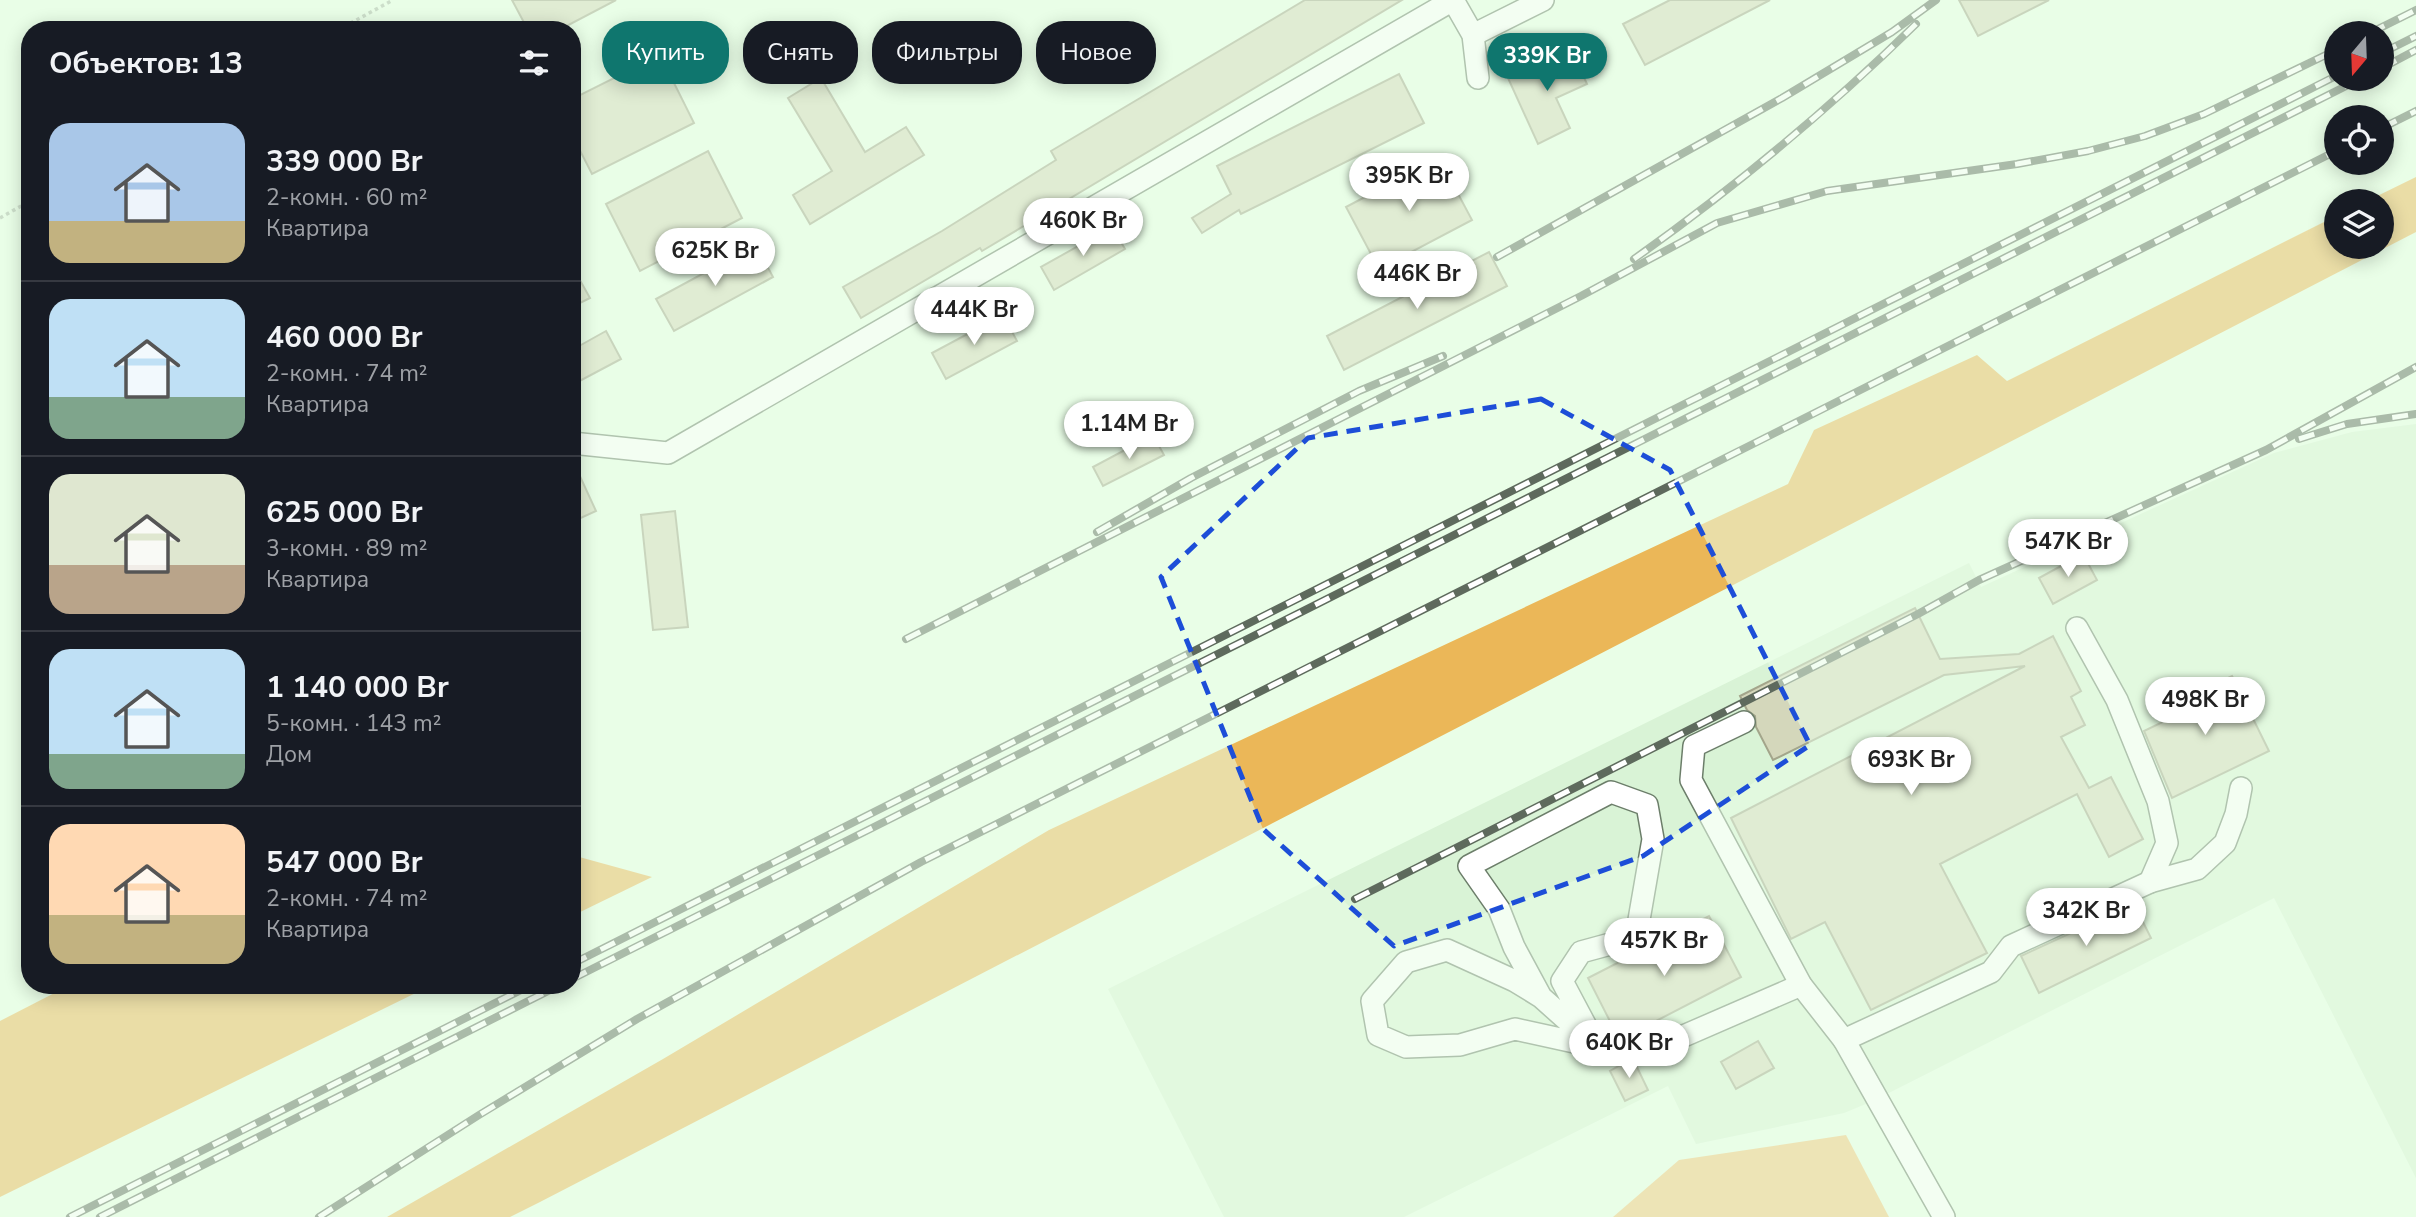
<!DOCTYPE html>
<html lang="ru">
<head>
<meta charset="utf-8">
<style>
	:root { --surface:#171b24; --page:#242831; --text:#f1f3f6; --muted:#9ea1a6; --line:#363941; --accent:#0f766e }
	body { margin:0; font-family:"Nunito Sans",sans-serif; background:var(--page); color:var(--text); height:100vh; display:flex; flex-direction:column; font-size:26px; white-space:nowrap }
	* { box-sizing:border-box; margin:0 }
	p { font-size:23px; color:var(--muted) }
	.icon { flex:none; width:38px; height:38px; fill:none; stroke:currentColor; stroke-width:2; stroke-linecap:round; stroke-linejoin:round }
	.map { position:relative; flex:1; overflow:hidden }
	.details { position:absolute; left:21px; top:21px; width:560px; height:973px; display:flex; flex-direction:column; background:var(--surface); border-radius:28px; box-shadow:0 4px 18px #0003 }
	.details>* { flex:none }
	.top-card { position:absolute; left:602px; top:21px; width:665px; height:63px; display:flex; gap:14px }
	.needle { width:46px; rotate:199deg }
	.buttons { position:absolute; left:2324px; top:21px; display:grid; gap:14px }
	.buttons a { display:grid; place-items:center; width:70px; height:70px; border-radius:50%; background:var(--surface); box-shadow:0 4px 18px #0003; font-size:35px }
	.price { position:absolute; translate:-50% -60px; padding:0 16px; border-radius:24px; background:#fff; color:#222; font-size:23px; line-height:46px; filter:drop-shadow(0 2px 4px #0008) }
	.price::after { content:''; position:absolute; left:50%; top:42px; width:21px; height:16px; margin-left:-10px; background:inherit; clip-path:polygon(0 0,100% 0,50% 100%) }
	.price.on { background:var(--accent); color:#fff }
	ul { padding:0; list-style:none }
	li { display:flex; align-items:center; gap:21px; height:175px; padding:0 28px }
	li+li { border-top:2px solid var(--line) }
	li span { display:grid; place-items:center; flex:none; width:196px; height:140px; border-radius:21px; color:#555 }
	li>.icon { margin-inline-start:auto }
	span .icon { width:84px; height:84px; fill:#fffc; stroke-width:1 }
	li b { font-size:30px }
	h2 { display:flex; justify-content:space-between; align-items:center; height:84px; padding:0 28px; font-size:30px }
	.tag { padding:0 24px; border-radius:28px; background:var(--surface); box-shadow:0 4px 18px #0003; font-size:24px; line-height:63px }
	.tag.on { background:var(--accent); color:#fff }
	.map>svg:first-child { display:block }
	.built { fill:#d9f3d6 }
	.green { fill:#f2c67b }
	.forest { fill:#ebb758 }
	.building { fill:#d4d7bb; stroke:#a3a58b; stroke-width:2 }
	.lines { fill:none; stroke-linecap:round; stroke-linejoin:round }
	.minor-casing { stroke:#6c7e6a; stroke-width:24 }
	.path { stroke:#a8b8a6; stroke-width:3.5; stroke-dasharray:3.5 3.5; stroke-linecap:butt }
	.minor { stroke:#fff; stroke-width:21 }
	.rail-casing { stroke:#5e6a5d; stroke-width:8 }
	.rail { stroke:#fff; stroke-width:5; stroke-dasharray:16; stroke-linecap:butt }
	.marked { fill:none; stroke:#1d4ed8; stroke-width:5; stroke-dasharray:14 9; stroke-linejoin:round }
</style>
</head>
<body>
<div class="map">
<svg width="2416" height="1217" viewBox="0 0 2416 1217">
	<rect width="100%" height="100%" fill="#e9fee7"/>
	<polygon class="built" points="2416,424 2416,1178 2274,898 1873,1101 1844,1113 1696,1144 1668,1086 1404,1217 1224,1217 1108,989 1969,563 1981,587 2274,453 2352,432"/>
	<polygon class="green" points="1846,1135 1889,1217 1613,1217 1679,1160"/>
	<g class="forest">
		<polygon points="2416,177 2416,232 540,1202 510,1217 387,1217 663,1059 1049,830 1788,484 1814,430 1977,355 2007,381 2336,216 2336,247 2382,247 2382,201 2367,201"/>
		<polygon points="572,855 652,877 572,916"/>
		<polygon points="70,985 432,985 0,1197 0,1021"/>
	</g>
	<g class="building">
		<polygon points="512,0 616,0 559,30 528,30"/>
		<polygon points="1305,0 1402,0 982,251 980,248 861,318 843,287 942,231 1056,160 1051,151"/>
		<polygon points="1670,0 1770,0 1645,65 1623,24"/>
		<polygon points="1959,0 2049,0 1978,36"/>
		<polygon points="1571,49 1587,84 1556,98 1570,128 1538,144 1508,78"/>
		<polygon points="660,55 694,123 592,174 572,135 572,99"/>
		<polygon points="1399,74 1424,123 1241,214 1239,210 1202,233 1192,218 1231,194 1217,166"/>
		<polygon points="821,78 865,152 906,127 924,155 810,224 793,195 832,171 788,98"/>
		<polygon points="708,151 742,218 640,271 606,204"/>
		<polygon points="1439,158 1472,220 1379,269 1346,207"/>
		<polygon points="1112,227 1125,249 1054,290 1041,267"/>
		<polygon points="756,245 773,277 674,331 656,299"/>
		<polygon points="1489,252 1507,286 1344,370 1327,336"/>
		<polygon points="572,266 590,298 572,307"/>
		<polygon points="1003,315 1017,341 946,379 932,353"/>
		<polygon points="606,331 621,359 572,385 572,350"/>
		<polygon points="1153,435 1164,455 1103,486 1093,467"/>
		<polygon points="572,459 596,511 572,522"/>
		<polygon points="675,511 688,627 653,630 641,515"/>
		<polygon points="2083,554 2097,580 2053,604 2039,578"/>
		<polygon points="1915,608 1940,659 2019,654 2053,636 2081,691 2071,697 2085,725 2061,737 2089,788 2111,777 2143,839 2109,857 2077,794 1940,864 1987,953 1871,1010 1825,922 1791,939 1731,818 2025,666 1944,675 1773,760 1756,727 1755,716 1747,710 1740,696"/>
		<polygon points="2232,676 2269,751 2172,798 2144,731 2171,718 2166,707"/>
		<polygon points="2134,904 2151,938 2039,993 2021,956"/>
		<polygon points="1709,916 1741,977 1627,1036 1617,1035 1588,978"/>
		<polygon points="1758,1041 1774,1068 1736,1089 1721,1062"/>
		<polygon points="1626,1062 1635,1063 1648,1090 1625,1101 1610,1071"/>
	</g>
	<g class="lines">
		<defs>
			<g id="minor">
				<polyline points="1453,0 1473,35 1478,78"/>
				<polyline points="1473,35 1543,0"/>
				<polyline points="572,443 668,453 1453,0"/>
				<polyline points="2077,628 2117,700 2158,801 2167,843 2150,882"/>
				<polyline points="1744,722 1694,746 1691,780 1801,985 1844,1040"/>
				<polyline points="1541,997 1514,947 1499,909 1469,866 1611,792 1647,805 1653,839 1636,937 1581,952 1562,981 1597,1047 1515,1029 1460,1045 1406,1047 1378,1035 1372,1001 1406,962 1447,950 1515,981 1541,997 1597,1047 1649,1051 1801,985"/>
				<polyline points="1944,1217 1844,1040 1991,972 2011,946 2150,882 2197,869 2225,843 2236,814 2241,788"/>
			</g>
		</defs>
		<use href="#minor" class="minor-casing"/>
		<g class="path">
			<polyline points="338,30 393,0"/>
			<polyline points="0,218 30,201"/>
		</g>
		<use href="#minor" class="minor"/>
		<defs>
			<g id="rail">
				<polyline points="2370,33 2416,10"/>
				<polyline points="2382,53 2416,36"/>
				<polyline points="2382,68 2416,50"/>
				<polyline points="2382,128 2416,111"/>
				<polyline points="1497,257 1782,98 1892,32 1936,0"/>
				<path d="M 1634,259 C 1734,188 1828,110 1916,24"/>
				<polyline points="2299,439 2347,424 2416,414"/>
				<polyline points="1097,532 1191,478 1359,391 1443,356"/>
				<polyline points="906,639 1581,296 1717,223 1827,191 2017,164 2088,151 2145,136 2204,114 2336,50"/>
				<polyline points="1355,899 1918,614 1979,580 2266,450 2416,367"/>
				<polyline points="572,964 2336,76"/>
				<polyline points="572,979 2360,79"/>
				<polyline points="70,1217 531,985"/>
				<polyline points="100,1217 560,985"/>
				<polyline points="319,1217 479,1115 637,1019 921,862 2336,151"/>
			</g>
		</defs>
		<use href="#rail" class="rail-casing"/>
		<use href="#rail" class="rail"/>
	</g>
	<path d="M0 0H2416V1217H0ZM 1541,399 L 1670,470 L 1810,745 L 1643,856 L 1394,946 L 1263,829 L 1161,577 L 1308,438 Z" fill="#e9fee7" fill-opacity=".55" fill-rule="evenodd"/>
	<path class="marked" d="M 1541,399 L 1670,470 L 1810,745 L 1643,856 L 1394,946 L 1263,829 L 1161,577 L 1308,438 Z"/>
</svg>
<div class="buttons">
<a><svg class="needle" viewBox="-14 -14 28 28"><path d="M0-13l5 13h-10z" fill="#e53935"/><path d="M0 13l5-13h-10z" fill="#9ea1a6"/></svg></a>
<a><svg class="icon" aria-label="locate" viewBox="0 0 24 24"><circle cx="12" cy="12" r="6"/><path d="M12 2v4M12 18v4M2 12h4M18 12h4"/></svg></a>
<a><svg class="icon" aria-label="layers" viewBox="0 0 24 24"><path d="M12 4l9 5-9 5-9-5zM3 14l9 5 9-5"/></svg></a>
</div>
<b class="price on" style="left:1547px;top:93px">339K Br</b>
<b class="price" style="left:1409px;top:213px">395K Br</b>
<b class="price" style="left:1083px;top:258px">460K Br</b>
<b class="price" style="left:715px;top:288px">625K Br</b>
<b class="price" style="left:1417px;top:311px">446K Br</b>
<b class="price" style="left:974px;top:347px">444K Br</b>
<b class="price" style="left:1129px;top:461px">1.14M Br</b>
<b class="price" style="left:2068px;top:579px">547K Br</b>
<b class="price" style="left:2205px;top:737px">498K Br</b>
<b class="price" style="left:1911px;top:797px">693K Br</b>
<b class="price" style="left:2086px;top:948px">342K Br</b>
<b class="price" style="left:1664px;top:978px">457K Br</b>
<b class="price" style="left:1629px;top:1080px">640K Br</b>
<div class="top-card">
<a class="tag on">Купить</a>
<a class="tag">Снять</a>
<a class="tag">Фильтры</a>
<a class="tag">Новое</a>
</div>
<section class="details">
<h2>Объектов: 13<svg class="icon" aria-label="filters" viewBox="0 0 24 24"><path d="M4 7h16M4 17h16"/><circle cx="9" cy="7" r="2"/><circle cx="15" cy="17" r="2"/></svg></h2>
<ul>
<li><span style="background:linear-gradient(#a9c7e8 70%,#c2b280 0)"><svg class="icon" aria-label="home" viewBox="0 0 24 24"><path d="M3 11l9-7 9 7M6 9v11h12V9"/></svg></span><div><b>339 000 Br</b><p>2-комн. · 60 m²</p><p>Квартира</p></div></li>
<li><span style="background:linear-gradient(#bfe0f5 70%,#7fa58c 0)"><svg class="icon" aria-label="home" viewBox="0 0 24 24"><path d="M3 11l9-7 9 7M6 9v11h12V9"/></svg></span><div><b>460 000 Br</b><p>2-комн. · 74 m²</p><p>Квартира</p></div></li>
<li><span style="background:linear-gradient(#dfe7d0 65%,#b9a48a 0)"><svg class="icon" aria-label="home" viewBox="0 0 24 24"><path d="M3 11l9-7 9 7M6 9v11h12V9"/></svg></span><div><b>625 000 Br</b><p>3-комн. · 89 m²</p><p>Квартира</p></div></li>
<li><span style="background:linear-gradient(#bfe0f5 75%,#7fa58c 0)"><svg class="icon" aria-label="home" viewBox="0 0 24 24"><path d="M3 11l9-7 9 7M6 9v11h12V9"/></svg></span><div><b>1 140 000 Br</b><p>5-комн. · 143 m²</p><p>Дом</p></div></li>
<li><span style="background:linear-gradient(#ffd9b3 65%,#c2b280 0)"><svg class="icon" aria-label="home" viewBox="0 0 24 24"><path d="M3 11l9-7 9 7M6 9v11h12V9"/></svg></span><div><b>547 000 Br</b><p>2-комн. · 74 m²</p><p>Квартира</p></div></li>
</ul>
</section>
</div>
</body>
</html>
